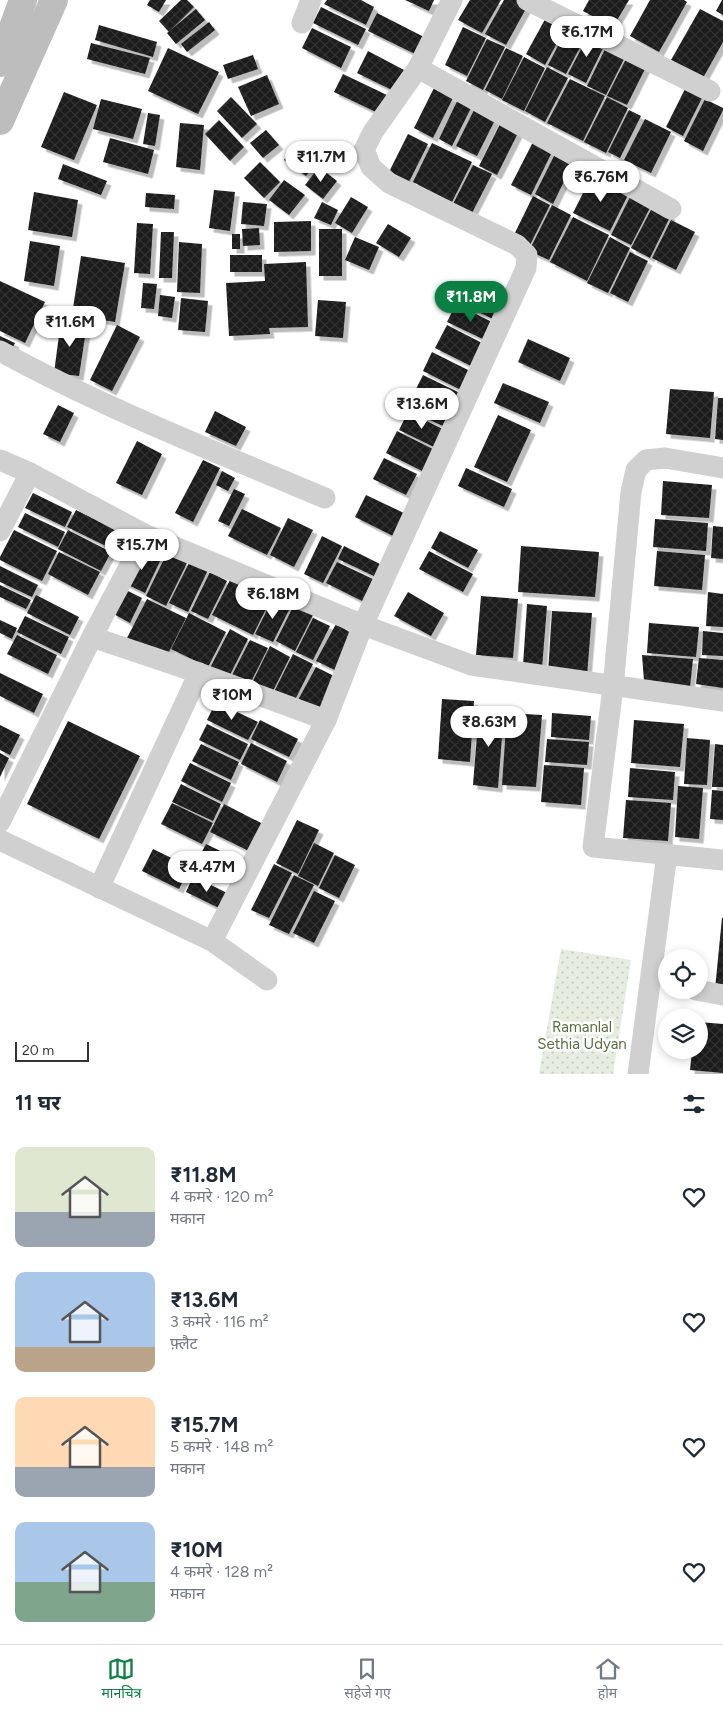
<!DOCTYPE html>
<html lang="hi">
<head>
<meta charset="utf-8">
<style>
	:root { --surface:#fff; --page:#f2f2f3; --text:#1f2937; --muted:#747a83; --line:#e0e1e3; --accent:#0b8043 }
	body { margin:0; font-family:Figtree,"Noto Sans Devanagari",sans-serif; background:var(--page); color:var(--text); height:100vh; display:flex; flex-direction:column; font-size:19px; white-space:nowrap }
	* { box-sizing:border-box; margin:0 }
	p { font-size:16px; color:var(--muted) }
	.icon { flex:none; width:28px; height:28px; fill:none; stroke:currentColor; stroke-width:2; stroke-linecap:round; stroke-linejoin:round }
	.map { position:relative; height:1074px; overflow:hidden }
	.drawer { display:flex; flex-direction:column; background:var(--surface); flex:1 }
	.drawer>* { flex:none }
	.controls { position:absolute; left:658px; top:949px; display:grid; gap:10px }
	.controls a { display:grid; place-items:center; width:50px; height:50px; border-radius:50%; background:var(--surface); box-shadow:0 2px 8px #0003; font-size:25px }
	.scale { position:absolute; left:15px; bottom:12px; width:74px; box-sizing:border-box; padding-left:5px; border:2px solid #333; border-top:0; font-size:14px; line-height:18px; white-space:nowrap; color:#333; -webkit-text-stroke:4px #fff; paint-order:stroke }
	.price { position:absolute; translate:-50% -42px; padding:0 11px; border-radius:18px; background:#fff; color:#222; font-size:16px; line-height:32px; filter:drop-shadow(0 1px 2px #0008) }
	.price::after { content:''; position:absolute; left:50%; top:30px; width:15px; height:11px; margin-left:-8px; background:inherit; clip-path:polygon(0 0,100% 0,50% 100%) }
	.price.on { background:var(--accent); color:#fff }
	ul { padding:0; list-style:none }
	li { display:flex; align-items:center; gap:15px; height:125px; padding:0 15px }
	li span { display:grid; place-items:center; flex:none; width:140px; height:100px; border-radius:10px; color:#555 }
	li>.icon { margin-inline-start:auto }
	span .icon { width:60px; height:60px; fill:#fffc; stroke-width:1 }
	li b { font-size:21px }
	h2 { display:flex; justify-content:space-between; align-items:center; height:60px; padding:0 15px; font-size:21px }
	.tab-bar { display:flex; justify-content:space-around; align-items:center; height:70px; border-top:1px solid var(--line); background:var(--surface); font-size:14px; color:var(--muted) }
	.tab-bar a { display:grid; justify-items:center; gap:2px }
	.tab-bar .on { color:var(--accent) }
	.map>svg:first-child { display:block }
	.grass { fill:url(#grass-dots) }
	.building { fill:url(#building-cross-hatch); filter:url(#shadow) }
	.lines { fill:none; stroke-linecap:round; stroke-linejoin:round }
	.street { stroke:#d0d0d0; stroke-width:21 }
	.secondary { stroke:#bdbdbd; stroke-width:28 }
	.labels { text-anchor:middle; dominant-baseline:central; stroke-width:5; stroke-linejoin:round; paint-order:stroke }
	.park-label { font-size:15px; fill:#56703f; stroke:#fff }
</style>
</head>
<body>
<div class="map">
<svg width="723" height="1074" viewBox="0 0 723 1074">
	<defs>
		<pattern id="grass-dots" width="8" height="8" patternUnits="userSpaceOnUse" patternTransform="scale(1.25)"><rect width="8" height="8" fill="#e6ecdf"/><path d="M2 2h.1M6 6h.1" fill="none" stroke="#c6cbc0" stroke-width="1.8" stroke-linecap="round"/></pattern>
		<pattern id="building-cross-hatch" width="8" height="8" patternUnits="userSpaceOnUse" patternTransform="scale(1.25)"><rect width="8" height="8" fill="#1a1a1a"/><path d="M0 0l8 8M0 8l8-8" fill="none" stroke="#333"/></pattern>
		<filter id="shadow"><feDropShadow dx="4.5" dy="4.5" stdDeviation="0" flood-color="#0004"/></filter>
	</defs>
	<rect width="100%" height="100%" fill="#fff"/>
	<polygon class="grass" points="561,949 631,960 613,1074 539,1074"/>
	<g class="building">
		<polygon points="150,0 166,0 159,12 147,5"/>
		<polygon points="181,0 187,0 194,7 169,32 159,21"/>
		<polygon points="327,0 361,0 374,7 366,25 324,4"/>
		<polygon points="405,0 434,0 429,11"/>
		<polygon points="470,0 501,0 482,33 458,20"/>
		<polygon points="504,0 519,0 528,5 506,45 485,34"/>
		<polygon points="589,0 629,0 613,27 583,11"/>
		<polygon points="650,0 684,0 687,2 659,52 630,36"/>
		<polygon points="722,0 723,0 723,15 716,11"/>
		<polygon points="321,7 366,29 358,45 313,23"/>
		<polygon points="196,9 205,20 176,44 167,33"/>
		<polygon points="700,9 723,21 723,42 703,78 671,60"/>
		<polygon points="549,12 568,23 545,65 526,54"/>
		<polygon points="377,13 424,37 415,54 368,31"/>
		<polygon points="209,22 215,30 187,52 181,44"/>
		<polygon points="99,25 157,42 153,57 95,40"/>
		<polygon points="569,25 587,34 566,74 548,65"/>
		<polygon points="463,27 486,38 467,76 445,65"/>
		<polygon points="312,28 351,47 341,68 302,48"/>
		<polygon points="589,34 606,42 586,83 568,74"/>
		<polygon points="487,39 505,47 483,90 466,81"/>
		<polygon points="91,43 150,58 145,74 87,59"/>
		<polygon points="608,43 627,53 606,95 587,86"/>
		<polygon points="168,48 219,72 198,114 148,91"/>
		<polygon points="506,48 523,56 502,99 485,90"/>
		<polygon points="368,51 406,71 396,92 357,73"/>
		<polygon points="253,55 258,69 228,79 223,65"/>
		<polygon points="628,55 647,65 627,105 607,96"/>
		<polygon points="524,57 545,68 524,111 502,100"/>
		<polygon points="547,67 568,78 545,122 525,111"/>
		<polygon points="343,74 389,96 380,114 334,92"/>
		<polygon points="267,75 279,104 251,116 238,87"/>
		<polygon points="570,79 605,96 583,141 547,123"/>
		<polygon points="687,85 704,94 683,136 666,127"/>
		<polygon points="434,88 453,98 433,138 414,128"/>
		<polygon points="64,92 97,105 74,160 41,147"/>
		<polygon points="231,97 257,124 242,138 217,111"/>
		<polygon points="459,97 473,104 452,146 439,139"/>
		<polygon points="607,97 628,108 606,153 584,142"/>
		<polygon points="101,99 142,109 133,139 93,129"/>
		<polygon points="705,99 723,108 723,110 703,151 684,141"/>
		<polygon points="475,108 496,118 477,156 456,146"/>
		<polygon points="629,110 641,116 620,158 608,152"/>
		<polygon points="148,113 160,115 155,146 143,144"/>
		<polygon points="645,119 671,132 651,173 624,160"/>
		<polygon points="219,120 244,147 230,161 205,134"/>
		<polygon points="502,120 520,129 497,175 479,166"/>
		<polygon points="180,123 204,125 200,170 176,167"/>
		<polygon points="266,130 279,145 263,158 250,143"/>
		<polygon points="408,134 428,144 408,184 388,174"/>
		<polygon points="110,138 154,150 148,174 103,162"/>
		<polygon points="534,140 553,150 531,195 511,185"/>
		<polygon points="432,143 472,162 452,202 413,182"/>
		<polygon points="295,144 318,161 306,176 284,160"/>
		<polygon points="556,152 574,161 553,204 535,194"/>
		<polygon points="260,162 280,182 264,198 244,178"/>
		<polygon points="63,164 107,181 101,195 58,179"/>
		<polygon points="473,165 492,174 472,213 453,204"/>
		<polygon points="319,167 337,181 323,199 305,185"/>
		<polygon points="592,175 629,193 610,231 573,213"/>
		<polygon points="284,180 305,195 289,215 269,200"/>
		<polygon points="214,190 235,192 230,231 209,228"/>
		<polygon points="34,192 78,200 72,237 28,230"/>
		<polygon points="146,193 175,195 174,209 145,207"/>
		<polygon points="631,195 652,204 631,245 611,235"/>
		<polygon points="533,196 550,205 528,249 511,241"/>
		<polygon points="351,197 368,207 352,233 335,223"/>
		<polygon points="243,202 267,204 264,226 241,224"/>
		<polygon points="322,202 338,210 331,225 314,218"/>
		<polygon points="552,205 571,215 549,260 529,251"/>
		<polygon points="653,206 671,215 650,258 631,248"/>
		<polygon points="573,217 609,235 587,281 550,262"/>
		<polygon points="671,220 695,232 676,270 652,258"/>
		<polygon points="311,221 311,251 274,252 274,222"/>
		<polygon points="137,223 153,224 150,274 134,273"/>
		<polygon points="388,224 411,238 399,257 376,243"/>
		<polygon points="259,228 260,245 243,246 242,229"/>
		<rect x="319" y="229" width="23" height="47"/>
		<polygon points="161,232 174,232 172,278 159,278"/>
		<rect x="232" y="234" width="8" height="15"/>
		<polygon points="355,237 379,247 369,270 345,260"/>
		<polygon points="610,237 630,248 608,293 587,283"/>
		<polygon points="30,241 60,246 54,286 24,281"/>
		<polygon points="179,242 202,244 200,293 177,292"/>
		<polygon points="630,252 648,261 628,302 610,293"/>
		<rect x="230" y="255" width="32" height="17"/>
		<polygon points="81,256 125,263 115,322 72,315"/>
		<polygon points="306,262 308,327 269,328 270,334 229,336 226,283 265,281 264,264"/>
		<polygon points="0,281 45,302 25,343 0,331"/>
		<polygon points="143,283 157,284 154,309 141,308"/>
		<polygon points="468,283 507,302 497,321 458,302"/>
		<polygon points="160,295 175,297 172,318 158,316"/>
		<polygon points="181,298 208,301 205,332 178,330"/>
		<polygon points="318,300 346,302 343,338 315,336"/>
		<polygon points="456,304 496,324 487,341 447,322"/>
		<polygon points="61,320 87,324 79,376 54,373"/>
		<polygon points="117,325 140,337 112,391 90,380"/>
		<polygon points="447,325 488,346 477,369 435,348"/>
		<polygon points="0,336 15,343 11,351 0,346"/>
		<polygon points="528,339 570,358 560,381 518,362"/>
		<polygon points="432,352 470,371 461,390 423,371"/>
		<polygon points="423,375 460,393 453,407 416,389"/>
		<polygon points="503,383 549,402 540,423 494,403"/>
		<polygon points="670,389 714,392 710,438 666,434"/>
		<polygon points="418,392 454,410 445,427 409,410"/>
		<polygon points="718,398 723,398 723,440 715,439"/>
		<polygon points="58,405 74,413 60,442 43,434"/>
		<polygon points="215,411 246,427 236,446 205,432"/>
		<polygon points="408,412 445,430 436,448 399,430"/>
		<polygon points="498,415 531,430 507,482 474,467"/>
		<polygon points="397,431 435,450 424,472 386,453"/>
		<polygon points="137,441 162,454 142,495 116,483"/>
		<polygon points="384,458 417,474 406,495 373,479"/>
		<polygon points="203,460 220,468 193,522 175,513"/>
		<polygon points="466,468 512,489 504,507 458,486"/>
		<polygon points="222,471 235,478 228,491 216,485"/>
		<polygon points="663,481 712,485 709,518 661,515"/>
		<polygon points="234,489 245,494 229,526 218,521"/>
		<polygon points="33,493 72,512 65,527 25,508"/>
		<polygon points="366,495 406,514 395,537 355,517"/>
		<polygon points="242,509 281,528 267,555 228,536"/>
		<polygon points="76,510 117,530 108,547 67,527"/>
		<polygon points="25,513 65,532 58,547 18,527"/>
		<polygon points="288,518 313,530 294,567 270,555"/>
		<polygon points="655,519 708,523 706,551 653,547"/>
		<polygon points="713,526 723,527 723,559 711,558"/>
		<polygon points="14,530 57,551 42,581 0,560 0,557"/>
		<polygon points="68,530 111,552 101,571 58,549"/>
		<polygon points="440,531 478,550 468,568 431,548"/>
		<polygon points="322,536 342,546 323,583 304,574"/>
		<polygon points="344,546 382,565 376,577 338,559"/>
		<polygon points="521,546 599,552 595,597 518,592"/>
		<polygon points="140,548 161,559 145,593 122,582"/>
		<polygon points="429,551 473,574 463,592 419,569"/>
		<polygon points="657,551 705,555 702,590 654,586"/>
		<polygon points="59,552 100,572 88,595 48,574"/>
		<polygon points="167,553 187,563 166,606 146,596"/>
		<polygon points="190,561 208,570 188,612 169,603"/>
		<polygon points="337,562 373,579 362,601 326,583"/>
		<polygon points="0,566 38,585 32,597 0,582"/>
		<polygon points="210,572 227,581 208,619 191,611"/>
		<polygon points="230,580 271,599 253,635 212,615"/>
		<polygon points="0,585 31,600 26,609 0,597"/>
		<polygon points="124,589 142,598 130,623 112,613"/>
		<polygon points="408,592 444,613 431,636 394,616"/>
		<polygon points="708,592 723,594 723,627 706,626"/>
		<polygon points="36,595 79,617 70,635 27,613"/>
		<polygon points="481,596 518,599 513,658 476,655"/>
		<polygon points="273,598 291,606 273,642 255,634"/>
		<polygon points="147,599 186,618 166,658 127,638"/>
		<polygon points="527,604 547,606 542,668 523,666"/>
		<polygon points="294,605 313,615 295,651 276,641"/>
		<polygon points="552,611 592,613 587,676 548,673"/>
		<polygon points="189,613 226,632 208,667 171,649"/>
		<polygon points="25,616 69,637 61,654 17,632"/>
		<polygon points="313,618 330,626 313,660 296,652"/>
		<polygon points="0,620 17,628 12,639 0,633"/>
		<polygon points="649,623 699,627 696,657 647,653"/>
		<polygon points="336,624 353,634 339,672 316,661"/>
		<polygon points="230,629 248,639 229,677 210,668"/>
		<polygon points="703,631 723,633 723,656 702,655"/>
		<polygon points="17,635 57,655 48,674 7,654"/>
		<polygon points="250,640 268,648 249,686 231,677"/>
		<polygon points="270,646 290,657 270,697 250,687"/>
		<polygon points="293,654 313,664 292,706 272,696"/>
		<polygon points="642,655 693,659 690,687 644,681"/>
		<polygon points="699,658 723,660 723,688 696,684"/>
		<polygon points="316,667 336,677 322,711 298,700"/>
		<polygon points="0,673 43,694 34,713 0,696"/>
		<polygon points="442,699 474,701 470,762 438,759"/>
		<polygon points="216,702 258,722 248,740 207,720"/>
		<polygon points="479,709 504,711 498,788 473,785"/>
		<polygon points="507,713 542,715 536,787 502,785"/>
		<polygon points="552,713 591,716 589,740 551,737"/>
		<polygon points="260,720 298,739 289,757 251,739"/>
		<polygon points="634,720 684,724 680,767 631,763"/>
		<polygon points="68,721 140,756 99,839 27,804"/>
		<polygon points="207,724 248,744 240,760 199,740"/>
		<polygon points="0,725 20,735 10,755 0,750"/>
		<polygon points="687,738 710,740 707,785 684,784"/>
		<polygon points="547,739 589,742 587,765 545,762"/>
		<polygon points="251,743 287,761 277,782 241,764"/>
		<polygon points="201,744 239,762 231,780 192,761"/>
		<polygon points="715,744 723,745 723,787 712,787"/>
		<polygon points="0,753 9,758 0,777"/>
		<polygon points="190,763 231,783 222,802 181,781"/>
		<polygon points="544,765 584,768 581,805 541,802"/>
		<polygon points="630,768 675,772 673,800 628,797"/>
		<polygon points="181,784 221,804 213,821 172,802"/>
		<polygon points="678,786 703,788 699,839 675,837"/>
		<polygon points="712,790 723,791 723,820 710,819"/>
		<polygon points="626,800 671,803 668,841 623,838"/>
		<polygon points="172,803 213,823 202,844 161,824"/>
		<polygon points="224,804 265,825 251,852 210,832"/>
		<polygon points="297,820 319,830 298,874 276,863"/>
		<polygon points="314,843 334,853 318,886 298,876"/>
		<polygon points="206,844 245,863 235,882 196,863"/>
		<polygon points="153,849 190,867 179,889 142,871"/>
		<polygon points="335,855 355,865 339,898 319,888"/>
		<polygon points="274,864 292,873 269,918 251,910"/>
		<polygon points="294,875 314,885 289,934 269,925"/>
		<polygon points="193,876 229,894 221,909 186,892"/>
		<polygon points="314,891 335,901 314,943 293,933"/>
		<polygon points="722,918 723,918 723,990 715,989"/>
		<polygon points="699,1022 723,1024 723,1073 690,1070 692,1050 699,1050"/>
	</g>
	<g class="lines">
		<g class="street">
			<polyline points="527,0 710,91"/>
			<polyline points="302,23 311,0"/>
			<polyline points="418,68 671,209"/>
			<path d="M 0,351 C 104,408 216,452 325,498"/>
			<polyline points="0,460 30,473 146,535 363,625 471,665 723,701"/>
			<polyline points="723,468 665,458 646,460 636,470 631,492 613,687 593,847 723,860"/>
			<polyline points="0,531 30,473"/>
			<polyline points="92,637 199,673 326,720"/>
			<polyline points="0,822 92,637 146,535"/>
			<polyline points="0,840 212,941 267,980"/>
			<polyline points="99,888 199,673"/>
			<polyline points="212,941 326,720 363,625 526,268 527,255 517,245 389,183 371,167 364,150 373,132 418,68 452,0"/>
			<polyline points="696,990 723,995"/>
			<polyline points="638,1074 667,854"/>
		</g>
		<g class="secondary">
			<polyline points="0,63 23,0"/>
			<polyline points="0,121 54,0"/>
		</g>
	</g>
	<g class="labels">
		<g class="park-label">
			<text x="582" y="1027">Ramanlal<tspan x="582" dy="17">Sethia Udyan</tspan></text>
		</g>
	</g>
</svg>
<div class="controls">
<a><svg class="icon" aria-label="locate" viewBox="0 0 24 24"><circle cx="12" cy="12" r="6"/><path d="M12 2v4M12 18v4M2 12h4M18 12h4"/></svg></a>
<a><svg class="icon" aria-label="layers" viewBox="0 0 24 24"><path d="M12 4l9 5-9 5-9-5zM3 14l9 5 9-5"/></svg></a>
</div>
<div class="scale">20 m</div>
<b class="price" style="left:587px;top:58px">₹6.17M</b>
<b class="price" style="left:321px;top:183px">₹11.7M</b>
<b class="price" style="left:601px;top:203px">₹6.76M</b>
<b class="price on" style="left:471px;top:323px">₹11.8M</b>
<b class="price" style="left:70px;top:348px">₹11.6M</b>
<b class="price" style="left:422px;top:430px">₹13.6M</b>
<b class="price" style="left:142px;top:571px">₹15.7M</b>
<b class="price" style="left:273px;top:620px">₹6.18M</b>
<b class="price" style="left:232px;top:721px">₹10M</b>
<b class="price" style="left:489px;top:748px">₹8.63M</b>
<b class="price" style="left:207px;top:893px">₹4.47M</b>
</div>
<section class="drawer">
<h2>11 घर<svg class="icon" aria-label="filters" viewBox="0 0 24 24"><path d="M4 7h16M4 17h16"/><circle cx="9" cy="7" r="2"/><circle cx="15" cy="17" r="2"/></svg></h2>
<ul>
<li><span style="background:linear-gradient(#dfe7d0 65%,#9aa5b1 0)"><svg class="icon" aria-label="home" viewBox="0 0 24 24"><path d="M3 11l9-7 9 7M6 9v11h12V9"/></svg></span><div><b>₹11.8M</b><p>4 कमरे · 120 m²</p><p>मकान</p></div><svg class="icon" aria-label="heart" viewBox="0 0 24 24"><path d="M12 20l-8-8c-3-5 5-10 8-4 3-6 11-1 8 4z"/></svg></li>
<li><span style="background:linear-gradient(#a9c7e8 75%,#b9a48a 0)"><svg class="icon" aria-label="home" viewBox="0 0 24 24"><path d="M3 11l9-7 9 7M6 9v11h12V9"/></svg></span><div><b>₹13.6M</b><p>3 कमरे · 116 m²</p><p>फ़्लैट</p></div><svg class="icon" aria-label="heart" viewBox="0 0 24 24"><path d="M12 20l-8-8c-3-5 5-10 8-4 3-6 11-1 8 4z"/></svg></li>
<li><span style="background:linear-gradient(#ffd9b3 70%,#9aa5b1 0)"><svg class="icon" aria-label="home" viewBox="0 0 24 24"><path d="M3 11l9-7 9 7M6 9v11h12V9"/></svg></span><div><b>₹15.7M</b><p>5 कमरे · 148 m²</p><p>मकान</p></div><svg class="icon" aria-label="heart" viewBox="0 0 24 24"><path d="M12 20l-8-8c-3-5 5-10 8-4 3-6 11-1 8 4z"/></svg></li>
<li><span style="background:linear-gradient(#a9c7e8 60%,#7fa58c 0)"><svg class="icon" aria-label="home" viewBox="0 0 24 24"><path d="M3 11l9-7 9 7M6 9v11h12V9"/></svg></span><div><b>₹10M</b><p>4 कमरे · 128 m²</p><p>मकान</p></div><svg class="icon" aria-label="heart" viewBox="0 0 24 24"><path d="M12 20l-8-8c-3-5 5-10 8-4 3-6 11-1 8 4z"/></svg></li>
</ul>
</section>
<nav class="tab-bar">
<a class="on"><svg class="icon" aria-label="map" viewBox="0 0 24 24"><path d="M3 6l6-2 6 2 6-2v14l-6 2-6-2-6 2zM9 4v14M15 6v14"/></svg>मानचित्र</a>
<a><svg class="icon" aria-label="saved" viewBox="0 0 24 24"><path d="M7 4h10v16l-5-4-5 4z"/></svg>सहेजे गए</a>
<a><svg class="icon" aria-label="home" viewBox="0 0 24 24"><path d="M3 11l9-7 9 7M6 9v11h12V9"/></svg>होम</a>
</nav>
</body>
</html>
